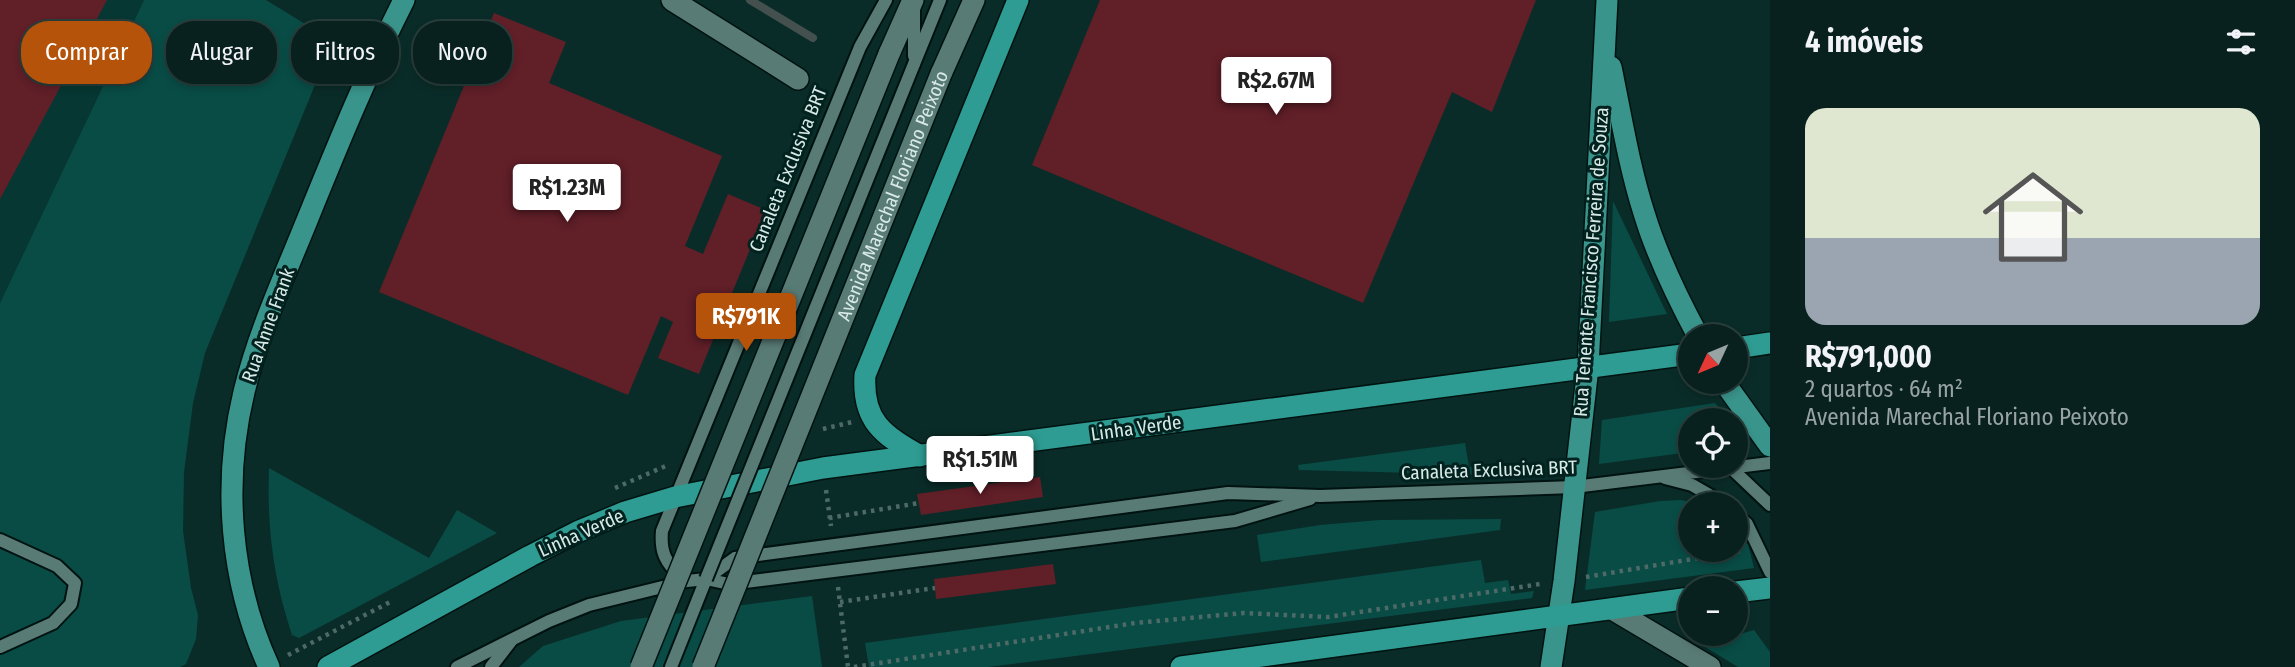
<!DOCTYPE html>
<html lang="pt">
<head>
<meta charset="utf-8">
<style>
	:root { --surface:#08211e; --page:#162e2b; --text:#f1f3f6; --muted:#98a3a4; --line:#293e3c; --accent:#b45309 }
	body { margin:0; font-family:"Fira Sans Condensed",sans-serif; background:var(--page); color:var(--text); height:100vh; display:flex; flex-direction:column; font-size:26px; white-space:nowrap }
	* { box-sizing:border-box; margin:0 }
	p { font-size:23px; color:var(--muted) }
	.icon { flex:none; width:38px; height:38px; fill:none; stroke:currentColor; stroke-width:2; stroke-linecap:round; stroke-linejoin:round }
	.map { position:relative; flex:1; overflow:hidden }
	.sheet { display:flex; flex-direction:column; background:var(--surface); width:525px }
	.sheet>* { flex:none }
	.top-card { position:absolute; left:21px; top:21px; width:665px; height:63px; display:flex; gap:14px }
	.needle { width:46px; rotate:226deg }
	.buttons { position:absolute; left:1678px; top:324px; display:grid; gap:14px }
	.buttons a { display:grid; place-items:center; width:70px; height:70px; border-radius:50%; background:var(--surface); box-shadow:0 4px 10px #0003,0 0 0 2px var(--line); font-size:35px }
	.price { position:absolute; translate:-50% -60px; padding:0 16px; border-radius:7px; background:#fff; color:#222; font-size:23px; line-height:46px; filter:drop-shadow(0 2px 4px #0008) }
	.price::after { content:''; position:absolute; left:50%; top:42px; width:21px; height:16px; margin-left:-10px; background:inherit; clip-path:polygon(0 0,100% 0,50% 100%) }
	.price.on { background:var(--accent); color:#fff }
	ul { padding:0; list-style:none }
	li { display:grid; align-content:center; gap:14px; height:371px; padding:0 35px }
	li span { display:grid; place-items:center; height:217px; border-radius:21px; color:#555 }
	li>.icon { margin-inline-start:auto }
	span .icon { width:126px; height:126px; fill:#fffc; stroke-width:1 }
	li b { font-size:30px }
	h2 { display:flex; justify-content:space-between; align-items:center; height:84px; padding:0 35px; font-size:30px }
	.tag { padding:0 24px; border-radius:28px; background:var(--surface); box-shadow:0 4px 10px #0003,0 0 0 2px var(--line); font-size:24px; line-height:63px }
	.tag.on { background:var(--accent); color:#fff }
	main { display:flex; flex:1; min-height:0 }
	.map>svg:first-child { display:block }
	.built { fill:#073732 }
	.green { fill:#094c46 }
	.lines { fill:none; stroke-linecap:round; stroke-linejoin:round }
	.stream { stroke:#43504e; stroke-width:8 }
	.building { fill:#611f28 }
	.service-casing { stroke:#001311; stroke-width:16 }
	.minor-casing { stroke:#001311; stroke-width:24 }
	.tertiary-casing { stroke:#001311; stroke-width:24 }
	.secondary-casing { stroke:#001311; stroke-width:24 }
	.primary-casing { stroke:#001311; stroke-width:24 }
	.trunk-casing { stroke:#001311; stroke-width:24 }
	.path { stroke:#4d6a66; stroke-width:4.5; stroke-dasharray:3.5 5; stroke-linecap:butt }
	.service { stroke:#597b76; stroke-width:12 }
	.minor { stroke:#597b76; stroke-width:21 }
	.tertiary { stroke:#597b76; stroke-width:21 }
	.secondary { stroke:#597b76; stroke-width:21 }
	.primary { stroke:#39948b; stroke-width:21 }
	.trunk { stroke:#2e9c92; stroke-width:21 }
	.service-bridge-casing { stroke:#001311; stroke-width:16; stroke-linecap:butt }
	.tertiary-bridge-casing { stroke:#001311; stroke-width:24; stroke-linecap:butt }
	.service-bridge { stroke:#597b76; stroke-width:12 }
	.tertiary-bridge { stroke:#597b76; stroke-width:21 }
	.labels { text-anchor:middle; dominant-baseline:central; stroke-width:6; stroke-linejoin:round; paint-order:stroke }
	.street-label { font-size:19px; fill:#d8eae7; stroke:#01221f }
</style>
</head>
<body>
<main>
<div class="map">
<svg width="1770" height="667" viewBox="0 0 1770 667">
	<rect width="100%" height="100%" fill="#0a2c28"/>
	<polygon class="built" points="0,0 144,0 0,303"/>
	<g class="green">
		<polygon points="144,0 266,0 333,41 205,353 193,403 184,472 183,531 191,588 198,615 196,639 186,664 180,667 0,667 0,303"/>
		<polygon points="1613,201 1667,314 1609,322"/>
		<polygon points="1715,403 1728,420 1690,420 1690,452 1599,464 1602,420"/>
		<polygon points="1465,443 1469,467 1492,464 1494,475 1299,470 1298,465"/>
		<path d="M 269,468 L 429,558 L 457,510 L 497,533 L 299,638 L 292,635 C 273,577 267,528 269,468 Z"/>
		<polygon points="1681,500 1699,504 1690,504 1690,550 1736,550 1736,527 1748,544 1754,568 1585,590 1595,512 1660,501"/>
		<polygon points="1501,519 1500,530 1261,562 1257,535 1320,525 1380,520"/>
		<polygon points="1481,560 1485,583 1508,580 1511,594 1534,591 1532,598 988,667 869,667 865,643"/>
		<polygon points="812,596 822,667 519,667 543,646 621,621"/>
		<polygon points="1754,630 1770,652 1770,667 1738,667 1702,645"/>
	</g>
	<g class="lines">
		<polyline class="stream" points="750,0 813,38"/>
	</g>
	<g class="building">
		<polygon points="0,0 107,0 0,199"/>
		<polygon points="1100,0 1536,0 1492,112 1452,92 1363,303 1032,165"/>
		<polygon points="494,13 566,42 549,83 722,156 685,246 703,254 728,194 766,210 699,374 658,358 673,322 661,316 628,395 379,292"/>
		<polygon points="1040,477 1043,497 921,515 917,494"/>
		<polygon points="1053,564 1056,584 936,599 934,579"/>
	</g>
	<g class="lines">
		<defs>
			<g id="service">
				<polyline points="914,56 914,8"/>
				<polyline points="914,64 940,0"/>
				<polyline points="1731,468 1770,505"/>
				<polyline points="1665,478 1692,485 1725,504"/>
				<polyline points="1736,514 1747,524 1770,572"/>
				<polyline points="0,540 57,566 75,583 71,604 53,623 0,647"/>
				<path d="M 681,576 C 666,564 660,552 662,531 L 860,47 L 886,0"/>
				<polyline points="457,667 549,621 589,605 687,581 706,579 729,584 1235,521 1310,499"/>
				<polyline points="491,667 511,641"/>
				<polyline points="671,667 706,579 735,558 1228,493 1320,496 1574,487 1770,463"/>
			</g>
			<polyline id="minor" points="672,0 798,79"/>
			<g id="tertiary">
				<polyline points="889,54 913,0"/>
				<polyline points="941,74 974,0"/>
			</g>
			<polyline id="secondary" points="1612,609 1710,667"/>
			<g id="primary">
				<path d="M 1611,67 C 1621,116 1629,166 1644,213 C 1657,256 1677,297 1698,336"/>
				<polyline points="1724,382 1770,446"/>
				<path d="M 269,667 C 230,582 222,483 244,392 C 258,333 285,275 308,218 C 338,144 368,71 404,0"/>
				<polyline points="1551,667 1564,581 1588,367 1607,0"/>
			</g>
			<g id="trunk">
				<polyline points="1736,348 1770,343"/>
				<path d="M 920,456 C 883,435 862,421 865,375 L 1018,0"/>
				<polyline points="1736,592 1770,588"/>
				<polyline points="328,667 530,556 577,532 625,512 675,497 823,468 1690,354"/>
				<polyline points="1181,667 1690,598"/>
			</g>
		</defs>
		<use href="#service" class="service-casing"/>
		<use href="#minor" class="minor-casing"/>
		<use href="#tertiary" class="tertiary-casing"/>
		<use href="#secondary" class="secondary-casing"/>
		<use href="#primary" class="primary-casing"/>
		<use href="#trunk" class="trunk-casing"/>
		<g class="path">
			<polyline points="823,429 852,422"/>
			<polyline points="615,488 668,465"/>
			<polyline points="826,490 831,526"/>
			<polyline points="829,518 919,503"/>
			<polyline points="1586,577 1740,551"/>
			<polyline points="838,587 848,667"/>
			<polyline points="840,602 935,588"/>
			<polyline points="288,655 392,601"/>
			<polyline points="854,667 1135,623 1244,613 1328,617 1540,584"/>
		</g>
		<use href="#service" class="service"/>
		<use href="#minor" class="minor"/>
		<use href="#tertiary" class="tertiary"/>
		<use href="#secondary" class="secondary"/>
		<use href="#primary" class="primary"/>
		<use href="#trunk" class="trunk"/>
		<defs>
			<polyline id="service-bridge" points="706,579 914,64"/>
			<g id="tertiary-bridge">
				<polyline points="641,667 889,54"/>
				<path id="s1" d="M 703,667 L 941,74"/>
			</g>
		</defs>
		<use href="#service-bridge" class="service-bridge-casing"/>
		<use href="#tertiary-bridge" class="tertiary-bridge-casing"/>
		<use href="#service-bridge" class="service-bridge"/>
		<use href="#tertiary-bridge" class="tertiary-bridge"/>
	</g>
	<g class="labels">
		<g class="street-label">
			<text transform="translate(788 169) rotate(-68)">Canaleta Exclusiva BRT</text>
			<text stroke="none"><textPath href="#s1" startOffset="508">Avenida Marechal Floriano Peixoto</textPath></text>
			<text transform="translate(1591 262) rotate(-86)">Rua Tenente Francisco Ferreira de Souza</text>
			<text transform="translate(268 325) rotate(-70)">Rua Anne Frank</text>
			<text transform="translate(1136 428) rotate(-8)">Linha Verde</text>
			<text transform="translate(1489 470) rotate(-2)">Canaleta Exclusiva BRT</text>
			<text transform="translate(581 533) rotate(-24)">Linha Verde</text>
		</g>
	</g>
</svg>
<div class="buttons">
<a><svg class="needle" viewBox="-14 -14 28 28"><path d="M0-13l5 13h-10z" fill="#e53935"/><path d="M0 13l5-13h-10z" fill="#98a3a4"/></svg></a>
<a><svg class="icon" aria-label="locate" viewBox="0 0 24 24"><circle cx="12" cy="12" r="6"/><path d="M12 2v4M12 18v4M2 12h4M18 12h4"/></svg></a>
<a>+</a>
<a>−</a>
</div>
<b class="price" style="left:1276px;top:117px">R$2.67M</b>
<b class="price" style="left:567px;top:224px">R$1.23M</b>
<b class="price on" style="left:746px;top:353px">R$791K</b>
<b class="price" style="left:980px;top:496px">R$1.51M</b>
<div class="top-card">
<a class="tag on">Comprar</a>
<a class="tag">Alugar</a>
<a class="tag">Filtros</a>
<a class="tag">Novo</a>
</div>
</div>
<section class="sheet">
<h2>4 imóveis<svg class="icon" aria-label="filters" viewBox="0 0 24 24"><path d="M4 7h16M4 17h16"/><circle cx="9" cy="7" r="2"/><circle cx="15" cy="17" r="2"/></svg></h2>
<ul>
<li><span style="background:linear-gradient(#dfe7d0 60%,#9aa5b1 0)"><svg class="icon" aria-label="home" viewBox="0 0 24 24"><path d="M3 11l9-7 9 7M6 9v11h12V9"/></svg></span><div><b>R$791,000</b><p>2 quartos · 64 m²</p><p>Avenida Marechal Floriano Peixoto</p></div></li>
</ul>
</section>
</main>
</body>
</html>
